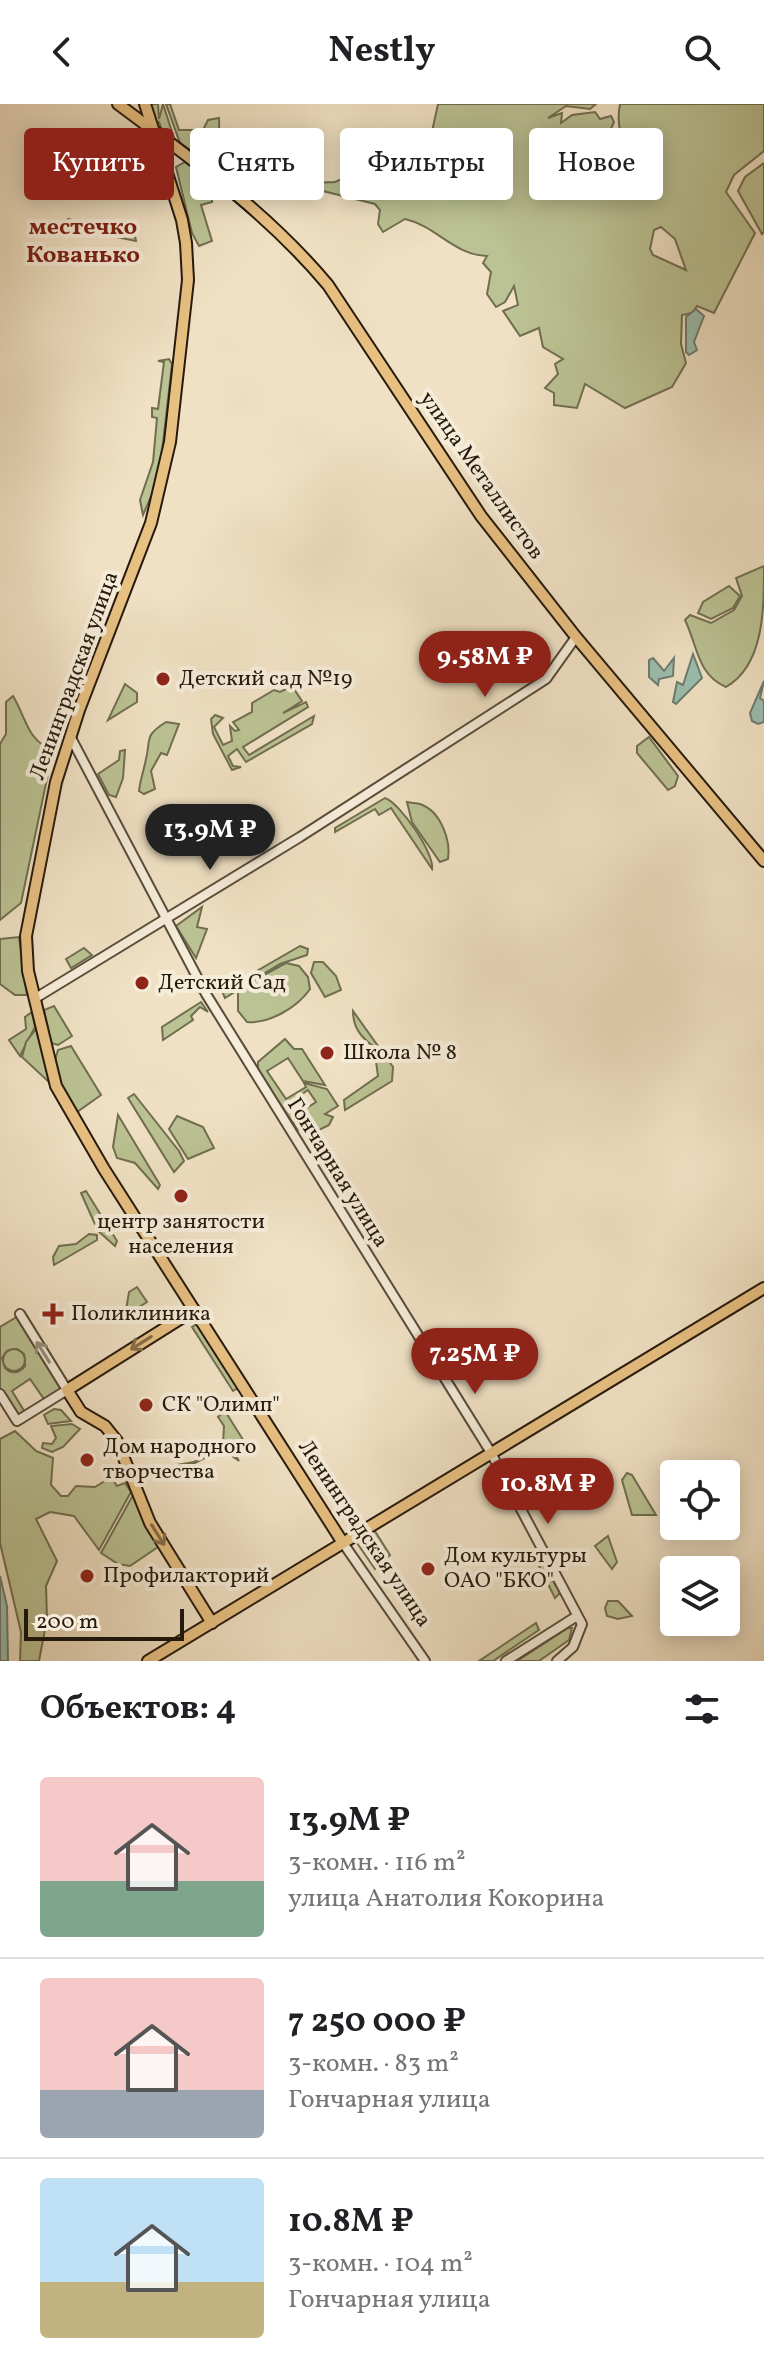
<!DOCTYPE html>
<html lang="ru">
<head>
<meta charset="utf-8">
<style>
	:root { --surface:#fff; --page:#f6f6f6; --text:#202124; --muted:#757577; --line:#e0e0e0; --accent:#8f2418 }
	body { margin:0; font-family:Vollkorn,serif; background:var(--page); color:var(--text); height:100vh; display:flex; flex-direction:column; font-size:30px; white-space:nowrap }
	* { box-sizing:border-box; margin:0 }
	p { font-size:26px; color:var(--muted) }
	.icon { flex:none; width:44px; height:44px; fill:none; stroke:currentColor; stroke-width:2; stroke-linecap:round; stroke-linejoin:round }
	.map { position:relative; height:1557px; overflow:hidden }
	.details { display:flex; flex-direction:column; background:var(--surface); flex:1 }
	.details>* { flex:none }
	.banner { position:absolute; left:24px; top:24px; width:716px; height:72px; display:flex; gap:16px }
	.controls { position:absolute; left:660px; top:1356px; display:grid; gap:16px }
	.controls a { display:grid; place-items:center; width:80px; height:80px; border-radius:8px; background:var(--surface); box-shadow:0 4px 20px #0003; font-size:40px }
	.scale { position:absolute; left:24px; bottom:20px; width:160px; box-sizing:border-box; padding-left:8px; border:4px solid #261a0d; border-top:0; font-size:22px; line-height:28px; white-space:nowrap; color:#261a0d; -webkit-text-stroke:6px #f5ecd9; paint-order:stroke }
	.price { position:absolute; translate:-50% -68px; padding:0 18px; border-radius:28px; background:var(--accent); color:#fff; font-size:26px; line-height:52px; filter:drop-shadow(0 2px 4px #0008) }
	.price::after { content:''; position:absolute; left:50%; top:48px; width:24px; height:18px; margin-left:-12px; background:inherit; clip-path:polygon(0 0,100% 0,50% 100%) }
	.price.current { background:#222; color:#fff }
	ul { padding:0; list-style:none }
	li { display:flex; align-items:center; gap:24px; height:200px; padding:0 40px }
	li+li { border-top:2px solid var(--line) }
	li span { display:grid; place-items:center; flex:none; width:224px; height:160px; border-radius:8px; color:#555 }
	li>.icon { margin-inline-start:auto }
	span .icon { width:96px; height:96px; fill:#fffc; stroke-width:1 }
	li b { font-size:34px }
	h2 { display:flex; justify-content:space-between; align-items:center; height:96px; padding:0 40px; font-size:34px }
	.tag { padding:0 28px; border-radius:8px; background:var(--surface); box-shadow:0 4px 20px #0003; font-size:28px; line-height:72px }
	.tag.current { background:var(--accent); color:#fff }
	header { display:flex; justify-content:space-between; align-items:center; height:104px; padding:0 40px; background:var(--surface); font-size:36px; font-weight:700 }
	.map>svg:first-child { display:block }
	.green { fill:#bbc293; stroke:#706e50; stroke-width:2; fill-rule:evenodd }
	.water { fill:#9bbeaf; stroke:#6c7c6e; stroke-width:2 }
	.lines { fill:none; stroke-linecap:round; stroke-linejoin:round }
	.minor-casing { stroke:#584c3b; stroke-width:12 }
	.major-casing { stroke:#261a0d; stroke-width:14 }
	.minor { stroke:#f5ecd9; stroke-width:8 }
	.major { stroke:#e8c082; stroke-width:10 }
	.oneway { stroke:#876d48 }
	.oneway2 { stroke:#988e7d }
	.poi-dot { fill:#8f2418; stroke:#f5ecd9; stroke-width:3 }
	.labels { text-anchor:middle; dominant-baseline:central; stroke-width:8; stroke-linejoin:round; paint-order:stroke }
	.street-label { font-size:22px; fill:#261a0d; stroke:#f5ecd9 }
	.poi-label { font-size:22px; fill:#261a0d; stroke:#f5ecd9; text-anchor:start }
	.neighbourhood-label { font-size:24px; font-weight:bold; fill:#7a1f14; stroke:#f5ecd9 }
</style>
</head>
<body>
<header><svg class="icon" aria-label="back" viewBox="0 0 24 24"><path d="M15 5l-7 7 7 7"/></svg>Nestly<svg class="icon" aria-label="search" viewBox="0 0 24 24"><circle cx="10" cy="10" r="6"/><path d="M15 15l6 6"/></svg></header>
<div class="map">
<svg width="764" height="1557" viewBox="0 0 764 1557">
	<rect width="100%" height="100%" fill="#f0e1c4"/>
	<filter id="stains"><feTurbulence type="fractalNoise" baseFrequency=".0025" numOctaves="4"/><feColorMatrix values="0 0 0 0 .2 0 0 0 0 .09 0 0 0 0 .02 0 0 0 .5 -.17"/></filter>
	<radialGradient id="worn" r=".72"><stop offset=".6" stop-color="#630" stop-opacity="0"/><stop offset="1" stop-color="#630" stop-opacity=".3"/></radialGradient>
	<g class="green">
		<polygon points="149,0 158,0 159,15 163,0 174,34 162,26 159,18 156,20"/>
		<polygon points="166,0 170,0 179,26 203,26 208,16 219,14 220,66 180,39"/>
		<path d="M 438,0 L 596,0 L 590,5 L 566,2 L 548,14 L 562,9 L 561,19 L 572,11 L 595,8 L 600,15 L 611,12 L 614,18 L 609,29 L 610,37 L 605,35 L 602,40 C 612,51 623,56 633,68 L 641,62 C 621,43 616,21 620,0 L 764,0 L 764,47 L 734,71 L 726,88 L 755,129 L 714,209 L 697,202 L 692,209 L 682,211 L 681,240 L 686,259 L 672,283 L 625,304 L 585,280 L 577,304 L 554,301 L 554,289 L 545,284 L 558,270 L 555,260 L 563,255 L 543,243 L 539,224 L 520,232 L 503,207 L 518,201 L 514,182 L 505,198 L 496,203 L 487,190 L 491,168 L 483,159 L 487,152 C 454,151 436,122 405,115 L 383,128 L 378,120 L 380,106 L 375,100 L 319,86 L 312,79 L 335,78 L 388,55 L 428,46 ZM 661,123 L 675,135 L 686,166 L 653,151 L 650,145 L 654,126 Z"/>
		<polygon points="185,58 211,77 212,98 201,101 212,137 199,142 192,129 176,63"/>
		<polygon points="764,59 764,128 762,130 738,87 745,73"/>
		<polygon points="68,115 135,132 136,137 66,123 64,118"/>
		<polygon points="169,255 172,260 159,374 143,411 140,396 153,358 157,314 152,313 152,304 158,305 164,258 158,257"/>
		<path d="M 764,462 C 764,506 764,561 726,583 C 697,570 698,543 685,516 L 690,511 L 711,519 L 734,506 L 742,492 L 736,474 Z"/>
		<polygon points="729,482 740,492 733,504 711,515 698,509 703,498"/>
		<polygon points="125,580 137,589 137,598 108,616"/>
		<polygon points="292,582 302,597 283,609 306,598 308,603 243,643 249,651 314,612 312,620 246,658 237,645 228,652 233,662 241,663 232,666 213,630 211,615 215,611 223,614 214,623 223,641 232,637 230,622 235,627 239,626 233,618 252,608 252,599 274,586 280,588"/>
		<path d="M 13,592 C 26,613 27,637 53,646 L 21,799 L 0,816 L 0,640 L 6,630 L 6,598 Z"/>
		<path d="M 166,618 L 179,620 L 167,651 L 161,649 L 151,667 L 155,685 L 144,690 L 139,687 C 140,676 144,666 146,655 C 151,634 144,632 166,618 Z"/>
		<polygon points="649,633 678,672 675,682 668,686 637,649 637,642"/>
		<polygon points="125,646 123,674 116,693 109,691 98,670 119,656 120,647"/>
		<path d="M 385,694 C 400,699 435,750 432,765 L 391,704 L 379,711 L 375,705 L 335,728 L 335,724 Z"/>
		<path d="M 407,698 C 411,699 416,699 420,700 C 441,707 451,737 448,755 L 440,758 L 412,718 Z"/>
		<polygon points="202,803 197,823 207,825 196,854 176,822"/>
		<polygon points="19,833 27,891 15,891 0,880 0,835"/>
		<path d="M 300,842 L 308,845 L 307,851 L 280,860 L 242,883 L 286,859 L 299,862 L 308,873 L 310,885 C 298,903 269,920 247,918 L 238,907 L 238,886 L 225,894 L 222,887 Z"/>
		<polygon points="84,844 92,851 71,864 66,855"/>
		<polygon points="314,858 323,858 336,872 341,886 325,893 311,869"/>
		<polygon points="201,898 208,908 200,903 191,912 193,916 163,936 162,923"/>
		<polygon points="54,902 72,932 58,941 51,939 44,906"/>
		<path d="M 353,907 L 393,963 L 392,977 L 345,1006 L 344,996 L 378,972 L 374,943 C 361,933 353,924 353,907 Z"/>
		<polygon points="32,908 35,923 20,952 9,936 26,925 25,913"/>
		<polygon points="36,925 51,980 22,953 26,938"/>
		<path d="M 285,935 L 294,945 L 302,945 L 325,981 L 303,977 L 288,954 L 267,967 L 286,995 L 306,983 L 304,979 L 327,985 L 338,1002 L 325,1010 L 333,1013 L 329,1021 L 315,1028 L 313,1017 L 298,1026 L 258,968 L 258,958 ZM 308,986 L 316,998 L 296,1011 L 289,999 Z"/>
		<path d="M 71,942 L 101,991 L 77,1008 C 66,990 49,967 58,946 Z"/>
		<polygon points="134,990 179,1047 184,1057 174,1068 128,994"/>
		<polygon points="118,1011 160,1081 158,1085 135,1059 117,1054 113,1043"/>
		<polygon points="177,1012 203,1023 214,1044 188,1055 169,1025"/>
		<polygon points="86,1087 117,1137 115,1142 98,1127 81,1089"/>
		<polygon points="89,1130 97,1131 97,1136 54,1161 53,1153 59,1142 76,1140"/>
		<polygon points="137,1183 147,1198 125,1212 129,1188"/>
		<path d="M 20,1211 L 65,1284 L 46,1298 L 30,1275 L 12,1287 L 26,1310 L 17,1315 L 0,1289 L 0,1223 ZM 17,1245 L 24,1250 L 25,1262 C 20,1269 12,1271 5,1264 L 2,1254 L 7,1247 Z"/>
		<polygon points="197,1220 238,1284 233,1287 192,1223"/>
		<circle cx="14" cy="1256" r="11"/>
		<polygon points="54,1305 61,1306 71,1317 48,1320 44,1311"/>
		<polygon points="225,1307 247,1342 236,1352 239,1357 222,1345 193,1360 177,1361 194,1358 223,1340 224,1322 218,1313"/>
		<polygon points="72,1320 80,1325 63,1343 52,1348 42,1344 43,1339 52,1340 56,1334 51,1322"/>
		<polygon points="15,1327 36,1347 53,1354 51,1381 61,1392 68,1392 76,1382 95,1383 111,1373 117,1382 125,1379 131,1388 99,1446 74,1412 50,1408 36,1415 57,1457 46,1482 47,1515 39,1557 20,1557 21,1528 0,1439 0,1335"/>
		<polygon points="627,1369 632,1371 656,1411 632,1411 622,1376"/>
		<polygon points="133,1391 161,1441 130,1462 118,1460 101,1449"/>
		<polygon points="373,1424 390,1451 375,1465 357,1439 360,1433"/>
		<polygon points="608,1432 617,1458 612,1465 595,1442"/>
		<polygon points="540,1453 560,1489 555,1494 537,1458"/>
		<polygon points="608,1497 618,1497 632,1512 618,1515 607,1512 605,1504"/>
		<polygon points="536,1519 539,1526 493,1557 479,1557"/>
		<polygon points="568,1524 572,1524 569,1536 539,1557 517,1557"/>
	</g>
	<g class="water">
		<polygon points="696,205 704,212 694,238 697,246 689,251 686,248 686,213"/>
		<polygon points="693,550 702,574 676,600 673,598 677,578 683,581"/>
		<polygon points="653,554 664,567 674,554 673,572 659,575 658,581 649,573 649,556"/>
		<polygon points="764,577 760,594 764,597 764,618 758,620 752,617 750,609"/>
		<polygon points="0,1472 7,1502 8,1557 0,1557"/>
	</g>
	<g class="lines">
		<defs>
			<g id="minor">
				<polyline points="70,632 206,890 490,1347 582,1520 573,1543 557,1557"/>
				<polyline points="34,895 300,733 546,575 576,533"/>
				<polyline points="0,1290 17,1317 67,1286 20,1210"/>
				<polyline points="343,1439 425,1557"/>
				<polyline points="506,1557 577,1512"/>
			</g>
			<g id="major">
				<path d="M 118,0 C 194,57 266,107 328,181 L 481,412 L 576,533 L 764,757"/>
				<polyline points="145,0 182,116 186,139 188,176 170,338 151,419 79,606 56,678 26,832 28,867 56,982 104,1065 343,1439"/>
				<polyline points="194,1206 67,1286 81,1308 105,1322 117,1337 150,1419 212,1519"/>
				<polyline points="148,1557 764,1184"/>
			</g>
		</defs>
		<use href="#minor" class="minor-casing"/>
		<use href="#major" class="major-casing"/>
		<use href="#minor" class="minor"/>
		<use href="#major" class="major"/>
	</g>
	<defs><path id="oneway-shaft" d="M-6 0H5M1.5-3L5.5 0L1.5 3" fill="none" stroke-width="1.6" stroke-linecap="round" stroke-linejoin="round" transform="scale(2)"/></defs>
	<g class="oneway">
		<use href="#oneway-shaft" transform="translate(141 1239) rotate(148)"/>
		<use href="#oneway-shaft" transform="translate(158 1431) rotate(58)"/>
	</g>
	<use class="oneway2" href="#oneway-shaft" transform="translate(43 1248) rotate(-122)"/>
	<g class="poi-dot">
		<circle cx="163" cy="575" r="8"/>
		<circle cx="142" cy="879" r="8"/>
		<circle cx="327" cy="949" r="8"/>
		<circle cx="181" cy="1092" r="8"/>
		<path d="M49 1198h8v8h8v8h-8v8h-8v-8h-8v-8h8z"/>
		<circle cx="146" cy="1301" r="8"/>
		<circle cx="87" cy="1356" r="8"/>
		<circle cx="428" cy="1465" r="8"/>
		<circle cx="87" cy="1472" r="8"/>
	</g>
	<g class="labels">
		<g class="street-label">
			<text transform="translate(481 372) rotate(55)">улица Металлистов</text>
			<text transform="translate(75 572) rotate(-70)">Ленинградская улица</text>
			<text transform="translate(337 1069) rotate(58)">Гончарная улица</text>
			<text transform="translate(364 1430) rotate(56)">Ленинградская улица</text>
		</g>
		<g class="poi-label">
			<text x="179" y="575">Детский сад №19</text>
			<text x="158" y="879">Детский Сад</text>
			<text x="343" y="949">Школа № 8</text>
			<text x="181" y="1118" text-anchor="middle">центр занятости<tspan x="181" dy="25">населения</tspan></text>
			<text x="71" y="1210">Поликлиника</text>
			<text x="162" y="1301">СК "Олимп"</text>
			<text x="103" y="1343">Дом народного<tspan x="103" dy="25">творчества</tspan></text>
			<text x="444" y="1452">Дом культуры<tspan x="444" dy="25">ОАО "БКО"</tspan></text>
			<text x="103" y="1472">Профилакторий</text>
		</g>
		<g class="neighbourhood-label">
			<text x="83" y="124">местечко<tspan x="83" dy="28">Кованько</tspan></text>
		</g>
	</g>
	<rect width="100%" height="100%" filter="url(#stains)"/>
	<rect width="100%" height="100%" fill="url(#worn)"/>
</svg>
<div class="controls">
<a><svg class="icon" aria-label="locate" viewBox="0 0 24 24"><circle cx="12" cy="12" r="6"/><path d="M12 2v4M12 18v4M2 12h4M18 12h4"/></svg></a>
<a><svg class="icon" aria-label="layers" viewBox="0 0 24 24"><path d="M12 4l9 5-9 5-9-5zM3 14l9 5 9-5"/></svg></a>
</div>
<div class="scale">200 m</div>
<b class="price" style="left:485px;top:595px">9.58M ₽</b>
<b class="price current" style="left:210px;top:768px">13.9M ₽</b>
<b class="price" style="left:475px;top:1292px">7.25M ₽</b>
<b class="price" style="left:548px;top:1422px">10.8M ₽</b>
<div class="banner">
<a class="tag current">Купить</a>
<a class="tag">Снять</a>
<a class="tag">Фильтры</a>
<a class="tag">Новое</a>
</div>
</div>
<section class="details">
<h2>Объектов: 4<svg class="icon" aria-label="filters" viewBox="0 0 24 24"><path d="M4 7h16M4 17h16"/><circle cx="9" cy="7" r="2"/><circle cx="15" cy="17" r="2"/></svg></h2>
<ul>
<li><span style="background:linear-gradient(#f6c9c9 65%,#7fa58c 0)"><svg class="icon" aria-label="home" viewBox="0 0 24 24"><path d="M3 11l9-7 9 7M6 9v11h12V9"/></svg></span><div><b>13.9M ₽</b><p>3-комн. · 116 m²</p><p>улица Анатолия Кокорина</p></div></li>
<li><span style="background:linear-gradient(#f6c9c9 70%,#9aa5b1 0)"><svg class="icon" aria-label="home" viewBox="0 0 24 24"><path d="M3 11l9-7 9 7M6 9v11h12V9"/></svg></span><div><b>7 250 000 ₽</b><p>3-комн. · 83 m²</p><p>Гончарная улица</p></div></li>
<li><span style="background:linear-gradient(#bfe0f5 65%,#c2b280 0)"><svg class="icon" aria-label="home" viewBox="0 0 24 24"><path d="M3 11l9-7 9 7M6 9v11h12V9"/></svg></span><div><b>10.8M ₽</b><p>3-комн. · 104 m²</p><p>Гончарная улица</p></div></li>
</ul>
</section>
</body>
</html>
